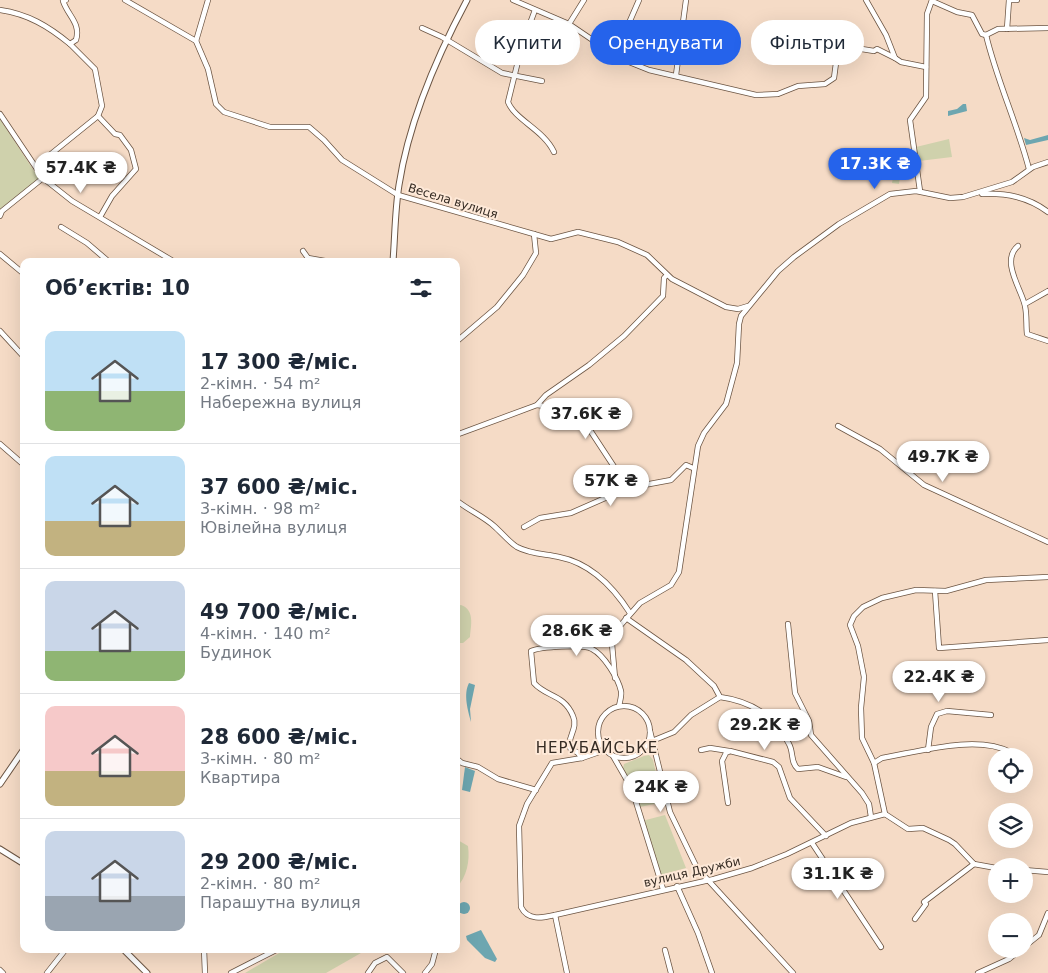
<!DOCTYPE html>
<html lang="uk">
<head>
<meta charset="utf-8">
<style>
	:root { --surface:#fff; --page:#f2f2f3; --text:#1f2937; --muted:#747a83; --line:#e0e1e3; --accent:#2563eb }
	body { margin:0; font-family:"DejaVu Sans",sans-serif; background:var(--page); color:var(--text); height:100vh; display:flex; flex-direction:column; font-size:19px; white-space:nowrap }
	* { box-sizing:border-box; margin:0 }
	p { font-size:16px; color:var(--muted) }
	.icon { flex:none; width:28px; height:28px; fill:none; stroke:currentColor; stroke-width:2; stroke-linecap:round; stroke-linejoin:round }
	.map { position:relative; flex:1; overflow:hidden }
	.panel { position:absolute; left:20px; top:258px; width:440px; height:695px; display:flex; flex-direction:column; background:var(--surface); border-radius:10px; box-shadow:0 5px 20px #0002 }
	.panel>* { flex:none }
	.top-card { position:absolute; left:475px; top:20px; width:475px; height:45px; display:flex; gap:10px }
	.fabs { position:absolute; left:988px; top:748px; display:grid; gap:10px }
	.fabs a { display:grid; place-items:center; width:45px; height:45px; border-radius:50%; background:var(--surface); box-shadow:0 5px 20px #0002; font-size:25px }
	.price { position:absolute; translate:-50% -42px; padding:0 11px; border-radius:18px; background:#fff; color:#222; font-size:16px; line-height:32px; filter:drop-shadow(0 1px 2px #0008) }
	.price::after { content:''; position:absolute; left:50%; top:30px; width:15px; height:11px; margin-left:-8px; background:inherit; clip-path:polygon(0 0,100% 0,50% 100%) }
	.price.on { background:var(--accent); color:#fff }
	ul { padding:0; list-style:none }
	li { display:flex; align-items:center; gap:15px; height:125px; padding:0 25px }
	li+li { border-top:1px solid var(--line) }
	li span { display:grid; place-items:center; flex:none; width:140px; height:100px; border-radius:10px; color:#555 }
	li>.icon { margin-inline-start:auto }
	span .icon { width:60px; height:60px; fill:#fffc; stroke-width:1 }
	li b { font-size:21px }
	h2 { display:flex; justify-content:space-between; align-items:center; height:60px; padding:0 25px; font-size:21px }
	.tag { padding:0 18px; border-radius:22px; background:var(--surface); box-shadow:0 5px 20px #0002; font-size:18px; line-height:45px }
	.tag.on { background:var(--accent); color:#fff }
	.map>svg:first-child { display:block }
	.green { fill:#cfd1ac }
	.water { fill:#6da6b0 }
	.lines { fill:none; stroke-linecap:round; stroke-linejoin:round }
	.minor-casing { stroke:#6c5543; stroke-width:6 }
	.tertiary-casing { stroke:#6c5543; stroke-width:7 }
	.minor { stroke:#fff; stroke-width:4.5 }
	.tertiary { stroke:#fff; stroke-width:5 }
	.labels { text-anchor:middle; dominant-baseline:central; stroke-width:4; stroke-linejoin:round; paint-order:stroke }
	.street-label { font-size:12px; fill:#362c24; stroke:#fee9d8 }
	.quarter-label { font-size:15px; letter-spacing:1px; fill:#362c24; stroke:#fee9d8 }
</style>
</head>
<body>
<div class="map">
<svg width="1048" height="973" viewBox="0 0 1048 973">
	<rect width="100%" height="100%" fill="#f5dbc6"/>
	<g class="green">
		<polygon points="0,119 40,180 0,212"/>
		<polygon points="949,139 952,157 919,161 916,147"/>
		<polygon points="910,153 912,166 901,168 899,184 892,183 894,172 887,165 890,160"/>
		<path d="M 461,605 C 475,610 471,625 470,637 L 463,643 L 456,643 L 456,606 Z"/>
		<polygon points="644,756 649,755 653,760 664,807 654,804 640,807 623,768 624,764"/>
		<polygon points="665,815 686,868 660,875 642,821"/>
		<path d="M 456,839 L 468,846 C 470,861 467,877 456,888 Z"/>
		<polygon points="286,949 368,949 326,973 245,973"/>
	</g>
	<g class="water">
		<polygon points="963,104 966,104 967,111 948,116 948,111 957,109"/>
		<polygon points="1048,135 1048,140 1026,145 1024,138 1030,140"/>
		<path d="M 469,683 L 475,685 L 470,709 L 471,722 C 468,711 463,694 469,683 Z"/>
		<polygon points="465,767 475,771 470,792 462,790"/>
		<circle cx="464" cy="908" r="6"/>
		<polygon points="481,930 497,959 495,962 485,958 467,940 466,936"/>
	</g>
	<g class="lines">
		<defs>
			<g id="minor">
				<polyline points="125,0 196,41 208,69 216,104 224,112 270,127 309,127 324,140 342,160 398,195 551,239 578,232 618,242 647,255 672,279 726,307 738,309 748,306"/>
				<polyline points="513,0 569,24 619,58 649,70 756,95 778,94 798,86 825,84 834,78 836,63 843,46 874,51 877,49 895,58"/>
				<polyline points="866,0 886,35 895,58 901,62 926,67"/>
				<polyline points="1009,0 1017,0"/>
				<polyline points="932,1 957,12 972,15 982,34 986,35 998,29 1048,28"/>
				<path d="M 0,10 C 28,14 48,26 70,44 L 76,40 C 81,23 68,16 63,1 L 66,0"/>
				<path d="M 535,10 L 522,45 L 508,102 C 515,120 544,130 554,152"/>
				<polyline points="569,24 584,0"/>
				<polyline points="422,28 442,37 502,73 542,81"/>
				<polyline points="1007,29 1009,0"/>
				<path d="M 986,35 C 997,81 1017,123 1029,169"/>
				<polyline points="196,41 208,0"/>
				<polyline points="615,55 639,0"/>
				<polyline points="676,75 686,0"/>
				<polyline points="0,114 43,178 72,201 173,261"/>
				<polyline points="98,116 115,134 120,135 131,150 136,169 112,196 100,217"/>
				<polyline points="41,175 51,154 98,116 102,106 95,69 70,44"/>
				<polyline points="920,191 910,120 926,97 927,14 932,0"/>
				<path d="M 982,194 C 1007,193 1028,197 1048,212"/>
				<polyline points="0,216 2,211 43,178"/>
				<polyline points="61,227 87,243 108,261"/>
				<path d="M 1018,246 C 1000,261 1022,290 1025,306 C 1027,315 1026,325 1027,334 L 1048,341"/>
				<polyline points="303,251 308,258 325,261"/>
				<polyline points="0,254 24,274"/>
				<polyline points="347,261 375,261"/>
				<polyline points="1025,304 1048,291"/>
				<polyline points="0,331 24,357"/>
				<polyline points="456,342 497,307 523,275 536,253 534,234"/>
				<polyline points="537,405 571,410 584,421 628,488"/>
				<polyline points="838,426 880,449 924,485 1048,542"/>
				<polyline points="456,435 537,405 546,395 589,365 624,336 663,296 664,278 667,275"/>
				<polyline points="0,444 24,465"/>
				<path d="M 456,500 C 468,510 483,516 494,526 C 502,533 509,542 517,547 C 530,554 545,554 559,557 C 590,563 614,588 630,613"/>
				<polyline points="524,527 540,518 571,513 628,488 671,480 686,465 693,468"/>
				<polyline points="935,591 939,648 1048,640"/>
				<path d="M 626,618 L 686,660 L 714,686 L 720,697 C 750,701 776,716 789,744 C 794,753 790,762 798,769 L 818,767 L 846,777"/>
				<polyline points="788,624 795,693 809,721 811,735 862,793 869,804 871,817"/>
				<polyline points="615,678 612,644 619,627 640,603 671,585 679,572 698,446 704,433 726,404 737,363 739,324 741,316 778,271 794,257 839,224 890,194 916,191 950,198 963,197 1012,182 1033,167 1048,162"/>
				<circle cx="624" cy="732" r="26"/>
				<polyline points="650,731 670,812 697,868 793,973"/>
				<polyline points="652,741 674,732 691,715 720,697"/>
				<path d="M 571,750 C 565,739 579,729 573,716 C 564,694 546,697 534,683 L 531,651 C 540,647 583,644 592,649 C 604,655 618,678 621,691 C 622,695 620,701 619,706"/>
				<polyline points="571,750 577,752 582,758"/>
				<polyline points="701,750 710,748 729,751"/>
				<polyline points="928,750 931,727 937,714 947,711 991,715"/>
				<polyline points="613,756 632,789 663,889"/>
				<polyline points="456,758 462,763 478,767 498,779 536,790"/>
				<path d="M 874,763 L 882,758 C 918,752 977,734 1010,752"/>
				<polyline points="728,803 722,761 726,753 730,751 773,762 779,767 790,798 826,836"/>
				<polyline points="885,814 874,763 862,738 861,708 864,677 858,646 850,625 854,616 863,607 882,598 916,590 946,591 986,580 1048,577"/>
				<polyline points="885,814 908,829 923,828 949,840 955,844 974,864 996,868"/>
				<polyline points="812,843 881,947"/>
				<polyline points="1024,870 1048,872"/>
				<polyline points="677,886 698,933 712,973"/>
				<polyline points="555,915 714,879 752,868 787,854 851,823 885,814"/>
				<polyline points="915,919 926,904 924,902 974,864"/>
				<polyline points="1024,947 1039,935 1048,913"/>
				<polyline points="204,949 205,973"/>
				<polyline points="665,950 671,973"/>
				<polyline points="0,970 3,973"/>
				<polyline points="47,973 66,949"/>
				<polyline points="231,973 278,949"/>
				<polyline points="368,973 375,963 387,957 403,973"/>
				<polyline points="425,973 432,964 436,949"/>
				<path d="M 567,973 L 555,915 C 542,918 528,921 521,907 L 519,826 L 527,804 L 552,763 L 582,758 L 605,750"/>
				<polyline points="978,973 1009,959 1021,949"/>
			</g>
			<g id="tertiary">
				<path d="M 393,261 C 395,236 395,210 399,185 C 409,120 436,58 467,0"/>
				<polyline points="0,784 24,749"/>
				<polyline points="0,849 24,864"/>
				<polyline points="123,949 147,973"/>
			</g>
		</defs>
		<use href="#minor" class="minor-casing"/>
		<use href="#tertiary" class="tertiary-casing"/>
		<use href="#minor" class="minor"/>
		<use href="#tertiary" class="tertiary"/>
	</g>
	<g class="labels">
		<g class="street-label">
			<text transform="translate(453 201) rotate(17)">Весела вулиця</text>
			<text transform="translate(692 872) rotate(-13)">вулиця Дружби</text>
		</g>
		<g class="quarter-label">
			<text x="597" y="748">НЕРУБАЙСЬКЕ</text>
		</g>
	</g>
</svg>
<div class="fabs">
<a><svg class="icon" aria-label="locate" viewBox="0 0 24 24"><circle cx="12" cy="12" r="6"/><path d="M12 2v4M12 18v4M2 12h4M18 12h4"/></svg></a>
<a><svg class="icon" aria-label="layers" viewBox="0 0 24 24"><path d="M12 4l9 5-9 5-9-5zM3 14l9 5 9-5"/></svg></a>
<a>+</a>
<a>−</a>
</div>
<b class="price on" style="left:875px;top:190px">17.3K ₴</b>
<b class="price" style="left:81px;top:194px">57.4K ₴</b>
<b class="price" style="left:586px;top:440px">37.6K ₴</b>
<b class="price" style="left:943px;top:483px">49.7K ₴</b>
<b class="price" style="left:611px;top:507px">57K ₴</b>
<b class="price" style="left:577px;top:657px">28.6K ₴</b>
<b class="price" style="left:939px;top:703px">22.4K ₴</b>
<b class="price" style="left:765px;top:751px">29.2K ₴</b>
<b class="price" style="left:661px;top:813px">24K ₴</b>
<b class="price" style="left:838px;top:900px">31.1K ₴</b>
<div class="top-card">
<a class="tag">Купити</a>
<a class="tag on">Орендувати</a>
<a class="tag">Фільтри</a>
</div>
<section class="panel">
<h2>Об’єктів: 10<svg class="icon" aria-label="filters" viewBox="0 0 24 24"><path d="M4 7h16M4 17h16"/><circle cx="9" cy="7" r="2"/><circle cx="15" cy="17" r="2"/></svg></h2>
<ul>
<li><span style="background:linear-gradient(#bfe0f5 60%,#8fb573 0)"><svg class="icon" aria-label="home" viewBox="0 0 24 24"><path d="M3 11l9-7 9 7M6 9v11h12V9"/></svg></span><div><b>17 300 ₴/міс.</b><p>2-кімн. · 54 m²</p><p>Набережна вулиця</p></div></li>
<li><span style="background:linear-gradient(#bfe0f5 65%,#c2b280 0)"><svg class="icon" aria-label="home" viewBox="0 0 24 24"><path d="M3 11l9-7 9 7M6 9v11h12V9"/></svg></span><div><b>37 600 ₴/міс.</b><p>3-кімн. · 98 m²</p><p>Ювілейна вулиця</p></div></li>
<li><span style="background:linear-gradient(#c9d6e8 70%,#8fb573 0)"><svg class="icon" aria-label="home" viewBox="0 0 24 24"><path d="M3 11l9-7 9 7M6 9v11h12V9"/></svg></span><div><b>49 700 ₴/міс.</b><p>4-кімн. · 140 m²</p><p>Будинок</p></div></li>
<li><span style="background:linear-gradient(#f6c9c9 65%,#c2b280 0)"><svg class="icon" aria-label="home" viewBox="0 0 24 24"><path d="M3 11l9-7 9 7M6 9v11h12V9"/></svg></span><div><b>28 600 ₴/міс.</b><p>3-кімн. · 80 m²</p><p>Квартира</p></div></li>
<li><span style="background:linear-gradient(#c9d6e8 65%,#9aa5b1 0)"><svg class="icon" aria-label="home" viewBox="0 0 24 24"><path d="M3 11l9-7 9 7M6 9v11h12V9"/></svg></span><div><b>29 200 ₴/міс.</b><p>2-кімн. · 80 m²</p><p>Парашутна вулиця</p></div></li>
</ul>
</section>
</div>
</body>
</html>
